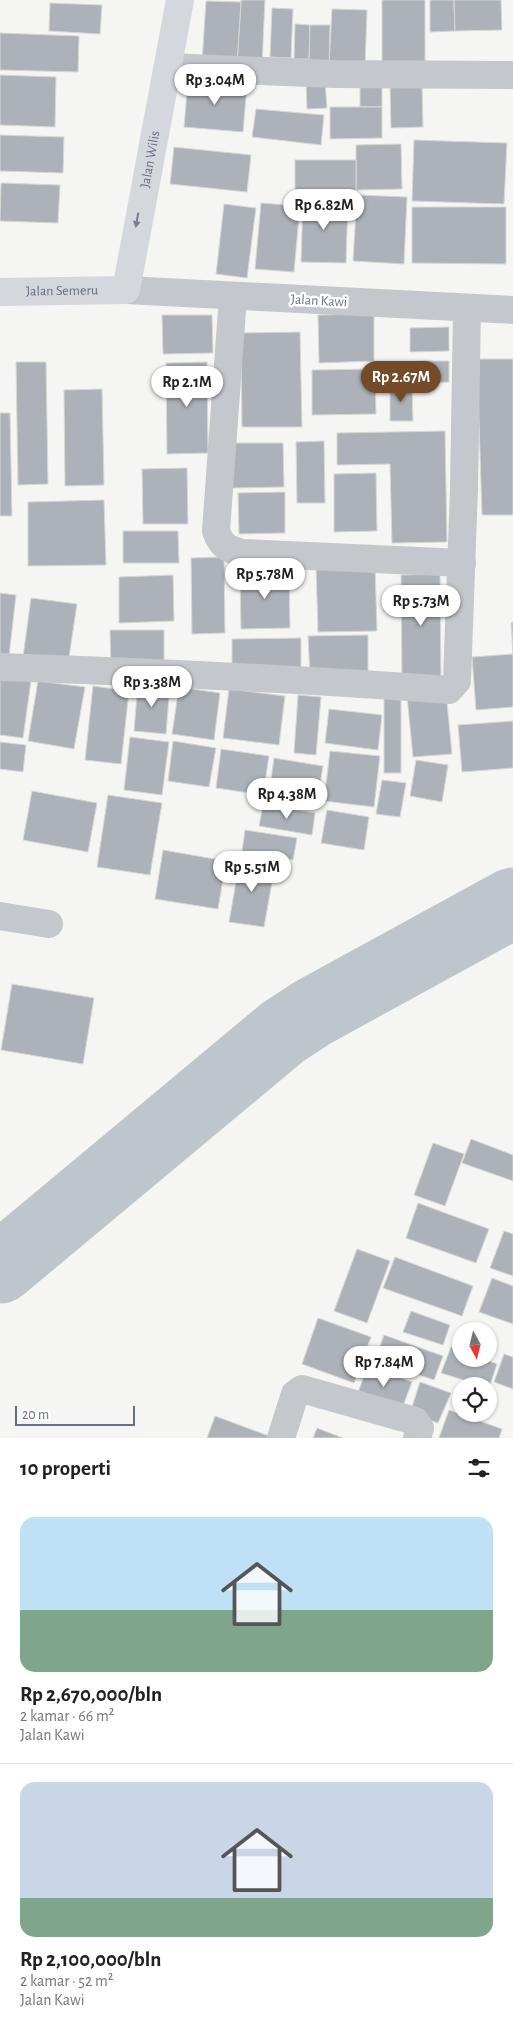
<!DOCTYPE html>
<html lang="id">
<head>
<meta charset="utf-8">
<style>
	:root { --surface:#fff; --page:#f6f6f6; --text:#202124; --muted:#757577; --line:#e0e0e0; --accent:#744b28 }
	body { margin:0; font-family:"Alegreya Sans",sans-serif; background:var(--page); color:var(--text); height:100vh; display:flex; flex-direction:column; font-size:19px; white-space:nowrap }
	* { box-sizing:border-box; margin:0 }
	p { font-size:16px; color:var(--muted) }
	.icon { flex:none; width:28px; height:28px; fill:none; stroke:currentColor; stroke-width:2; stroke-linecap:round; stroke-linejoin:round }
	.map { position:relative; height:1438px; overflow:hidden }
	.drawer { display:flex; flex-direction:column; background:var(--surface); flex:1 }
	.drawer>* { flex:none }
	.needle { width:32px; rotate:173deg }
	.fabs { position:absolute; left:452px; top:1322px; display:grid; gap:10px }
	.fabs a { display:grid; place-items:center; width:45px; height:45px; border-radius:50%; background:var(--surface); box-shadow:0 1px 4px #0004; font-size:25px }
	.scale { position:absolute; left:15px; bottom:12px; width:120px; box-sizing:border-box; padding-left:5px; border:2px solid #667083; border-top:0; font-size:14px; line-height:18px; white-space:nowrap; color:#667083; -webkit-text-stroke:4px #fff; paint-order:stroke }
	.price { position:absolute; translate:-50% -42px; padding:0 11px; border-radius:18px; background:#fff; color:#222; font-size:16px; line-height:32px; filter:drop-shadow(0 1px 2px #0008) }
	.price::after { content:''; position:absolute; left:50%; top:30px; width:15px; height:11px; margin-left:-8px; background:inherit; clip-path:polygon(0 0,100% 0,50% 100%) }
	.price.active { background:var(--accent); color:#fff }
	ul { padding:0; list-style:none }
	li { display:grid; align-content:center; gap:10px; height:265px; padding:0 20px }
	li+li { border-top:1px solid var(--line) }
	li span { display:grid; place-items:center; height:155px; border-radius:15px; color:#555 }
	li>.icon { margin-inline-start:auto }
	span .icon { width:90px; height:90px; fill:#fffc; stroke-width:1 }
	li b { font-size:21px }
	h2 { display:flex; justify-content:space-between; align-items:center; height:60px; padding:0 20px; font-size:21px }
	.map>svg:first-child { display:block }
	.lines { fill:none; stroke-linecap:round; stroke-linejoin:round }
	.river { stroke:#bec6cc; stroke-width:71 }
	.building { fill:#adb2b9; stroke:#d7d8d6 }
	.street { stroke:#c4c7cb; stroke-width:28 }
	.secondary { stroke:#d4d7dc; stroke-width:28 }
	.oneway { fill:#767f90 }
	.labels { text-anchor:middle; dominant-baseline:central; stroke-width:5; stroke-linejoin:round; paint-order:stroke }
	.street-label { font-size:14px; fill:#667083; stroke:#fff }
</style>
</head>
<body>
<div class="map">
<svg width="513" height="1438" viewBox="0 0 513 1438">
	<rect width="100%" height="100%" fill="#f5f6f3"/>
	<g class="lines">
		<polyline class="river" points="0,1268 283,1032 312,1013 513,903"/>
	</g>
	<g class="building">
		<polygon points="241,0 265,0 262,65 237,64"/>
		<rect x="382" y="0" width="43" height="62"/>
		<polygon points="430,0 454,0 455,31 430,32"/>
		<polygon points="454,0 501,0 502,30 455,31"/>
		<polygon points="206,1 241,2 237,64 202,62"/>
		<polygon points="50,3 102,5 100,34 49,31"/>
		<polygon points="272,8 293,9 291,58 270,57"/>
		<polygon points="332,9 367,10 365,67 329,66"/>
		<polygon points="295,24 310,25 309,59 294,59"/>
		<polygon points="310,25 330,25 329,66 309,65"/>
		<polygon points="0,33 79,36 78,72 0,70"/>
		<polygon points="0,75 56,77 55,127 0,125"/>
		<polygon points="188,80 247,85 243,132 184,127"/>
		<polygon points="325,81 327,108 307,109 306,82"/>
		<rect x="360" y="81" width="22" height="26"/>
		<polygon points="390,85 422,85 423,127 391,128"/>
		<polygon points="330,107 382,107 382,138 330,139"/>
		<polygon points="256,109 324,115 321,145 252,137"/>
		<polygon points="0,135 64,137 63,173 0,171"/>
		<polygon points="414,140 507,143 504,204 412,201"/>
		<polygon points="401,144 402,189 356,190 356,145"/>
		<polygon points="174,147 251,155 247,192 170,184"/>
		<rect x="295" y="160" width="61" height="30"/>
		<polygon points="1,183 60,185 58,223 0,221"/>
		<polygon points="357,195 407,197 404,264 353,261"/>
		<polygon points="303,199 348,201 346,263 301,262"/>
		<polygon points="261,203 300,206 294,272 255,269"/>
		<polygon points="224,204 256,208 247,278 216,274"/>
		<polygon points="412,207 506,207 506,264 412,263"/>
		<polygon points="374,314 374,361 319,363 318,315"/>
		<polygon points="162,315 212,315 213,353 163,354"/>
		<polygon points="449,327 449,351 410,352 410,328"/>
		<polygon points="300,332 302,427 242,427 241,333"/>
		<polygon points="477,359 513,359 513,515 482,515"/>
		<polygon points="417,361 449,361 449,382 417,383"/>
		<polygon points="16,362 46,362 48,484 18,485"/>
		<polygon points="207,362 208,453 167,454 166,363"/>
		<polygon points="375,369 376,414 312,415 312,370"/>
		<polygon points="412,385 413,421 390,421 390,386"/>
		<polygon points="102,389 104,485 65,486 64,390"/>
		<polygon points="0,413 10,413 12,516 0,516"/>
		<polygon points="445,431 447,542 392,543 390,464 337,465 337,433"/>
		<polygon points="324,441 325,503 297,503 296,442"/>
		<polygon points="232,443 283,443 284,487 232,488"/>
		<polygon points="187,468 188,524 143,524 142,469"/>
		<polygon points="376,473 377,531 334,532 334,474"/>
		<polygon points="285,492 285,533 239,534 238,493"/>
		<polygon points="104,500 106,565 28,566 28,502"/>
		<polygon points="123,531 178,531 179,563 123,563"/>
		<polygon points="224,557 225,633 192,634 191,558"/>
		<polygon points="375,565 377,631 318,632 316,566"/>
		<polygon points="289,571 290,628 241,629 240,572"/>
		<polygon points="440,574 441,680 402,680 401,575"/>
		<polygon points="173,575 174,621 119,623 119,577"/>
		<polygon points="0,593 16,595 9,656 0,655"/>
		<polygon points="31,598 77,604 68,664 23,657"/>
		<polygon points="513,622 513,654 511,623"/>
		<polygon points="110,630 164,630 164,668 111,670"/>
		<polygon points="368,635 368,676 310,677 308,636"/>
		<polygon points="301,638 301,672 232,673 232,639"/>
		<polygon points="513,654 513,707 476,710 472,657"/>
		<polygon points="0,677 31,681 23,738 0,735"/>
		<polygon points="38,681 85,687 74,749 28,741"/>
		<polygon points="138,682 170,684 166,734 134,731"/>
		<polygon points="93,686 129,691 121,764 85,760"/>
		<polygon points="179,687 220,693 214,740 172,734"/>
		<polygon points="229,689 285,696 279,745 223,738"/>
		<polygon points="446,692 452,754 413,757 407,696"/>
		<polygon points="298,695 321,697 316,755 294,753"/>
		<rect x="384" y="696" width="17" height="77"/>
		<polygon points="329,709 382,715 378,750 325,743"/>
		<polygon points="513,721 513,768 462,772 458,725"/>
		<polygon points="130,737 169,742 162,795 124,790"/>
		<polygon points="173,741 216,748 209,787 168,781"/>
		<polygon points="0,742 26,745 23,772 0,769"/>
		<polygon points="221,749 269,756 263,795 216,788"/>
		<polygon points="330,751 380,756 374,807 324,801"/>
		<polygon points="274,758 323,766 316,809 268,802"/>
		<polygon points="416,760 448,765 442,802 410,796"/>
		<polygon points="382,780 406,783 400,817 376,814"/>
		<polygon points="32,791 97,803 88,852 23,840"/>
		<polygon points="108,795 162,803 150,875 97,867"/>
		<polygon points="263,805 315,813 312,835 259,826"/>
		<polygon points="327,810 369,817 364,850 321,843"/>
		<polygon points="245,830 297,838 293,860 242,851"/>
		<polygon points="163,850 226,861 218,909 155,899"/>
		<polygon points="240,859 275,865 264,927 229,922"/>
		<polygon points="12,984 94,998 83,1064 1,1050"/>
		<polygon points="471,1139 513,1155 513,1181 462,1163"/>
		<polygon points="433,1143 464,1154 445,1206 414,1195"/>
		<polygon points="418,1203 489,1229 476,1263 406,1238"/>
		<polygon points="504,1231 513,1234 513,1276 490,1268"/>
		<polygon points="357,1249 390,1261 367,1323 334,1311"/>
		<polygon points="395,1257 473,1286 462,1316 383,1288"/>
		<polygon points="492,1278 513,1286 513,1324 479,1312"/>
		<polygon points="411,1311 450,1325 443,1345 403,1332"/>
		<polygon points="318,1318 371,1337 354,1383 302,1364"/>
		<polygon points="384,1335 443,1356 434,1380 375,1360"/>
		<polygon points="451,1347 461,1351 461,1359 483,1359 497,1364 489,1388 441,1373"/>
		<polygon points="504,1354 513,1357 513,1389 494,1382"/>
		<polygon points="368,1366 412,1382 401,1411 357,1395"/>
		<polygon points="420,1382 451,1393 438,1423 410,1413"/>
		<polygon points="449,1410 502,1429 499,1438 439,1438"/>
		<polygon points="215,1416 269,1436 268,1438 207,1438"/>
		<polygon points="317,1428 343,1438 313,1438"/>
	</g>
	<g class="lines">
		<g class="street">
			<polyline points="168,67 334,74 513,75"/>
			<polyline points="126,290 513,310"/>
			<path d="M 233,296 L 216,531 C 221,546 228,549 242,553 L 462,563"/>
			<path d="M 0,667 C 150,672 299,679 449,690 L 457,681 L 464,488 L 467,309"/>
			<polyline points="0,916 49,924"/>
			<polyline points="281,1438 295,1394 302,1389 415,1421 420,1428 417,1438"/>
		</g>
		<path class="secondary" id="s1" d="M 0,292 L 126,290 L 180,0"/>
	</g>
	<defs><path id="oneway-solid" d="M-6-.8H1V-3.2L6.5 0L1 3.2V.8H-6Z" transform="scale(1.25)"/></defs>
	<use class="oneway" href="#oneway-solid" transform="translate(137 220) rotate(100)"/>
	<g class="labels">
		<g class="street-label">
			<text stroke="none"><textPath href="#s1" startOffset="259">Jalan Wilis</textPath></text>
			<text stroke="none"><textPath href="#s1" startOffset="62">Jalan Semeru</textPath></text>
			<text transform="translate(319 301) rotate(3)">Jalan Kawi</text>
		</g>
	</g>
</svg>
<div class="fabs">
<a><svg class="needle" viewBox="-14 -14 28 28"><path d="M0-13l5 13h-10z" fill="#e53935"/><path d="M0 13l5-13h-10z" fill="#757577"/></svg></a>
<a><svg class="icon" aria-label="locate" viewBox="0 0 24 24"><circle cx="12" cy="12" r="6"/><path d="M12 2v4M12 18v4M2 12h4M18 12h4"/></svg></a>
</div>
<div class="scale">20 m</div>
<b class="price" style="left:215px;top:106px">Rp 3.04M</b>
<b class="price" style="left:324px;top:231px">Rp 6.82M</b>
<b class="price active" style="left:401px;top:403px">Rp 2.67M</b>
<b class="price" style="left:187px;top:408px">Rp 2.1M</b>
<b class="price" style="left:265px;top:600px">Rp 5.78M</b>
<b class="price" style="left:421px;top:627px">Rp 5.73M</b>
<b class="price" style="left:152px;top:708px">Rp 3.38M</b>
<b class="price" style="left:287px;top:820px">Rp 4.38M</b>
<b class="price" style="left:252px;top:893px">Rp 5.51M</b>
<b class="price" style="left:384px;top:1388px">Rp 7.84M</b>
</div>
<section class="drawer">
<h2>10 properti<svg class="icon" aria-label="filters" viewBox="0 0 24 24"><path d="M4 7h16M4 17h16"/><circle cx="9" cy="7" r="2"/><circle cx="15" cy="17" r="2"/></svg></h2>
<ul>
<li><span style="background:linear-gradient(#bfe0f5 60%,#7fa58c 0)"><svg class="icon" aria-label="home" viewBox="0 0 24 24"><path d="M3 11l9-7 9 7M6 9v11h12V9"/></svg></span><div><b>Rp 2,670,000/bln</b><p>2 kamar · 66 m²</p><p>Jalan Kawi</p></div></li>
<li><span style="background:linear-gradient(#c9d6e8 75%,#7fa58c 0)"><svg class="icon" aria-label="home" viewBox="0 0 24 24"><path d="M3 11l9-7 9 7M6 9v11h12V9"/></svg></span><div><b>Rp 2,100,000/bln</b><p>2 kamar · 52 m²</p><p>Jalan Kawi</p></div></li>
</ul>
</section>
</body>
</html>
